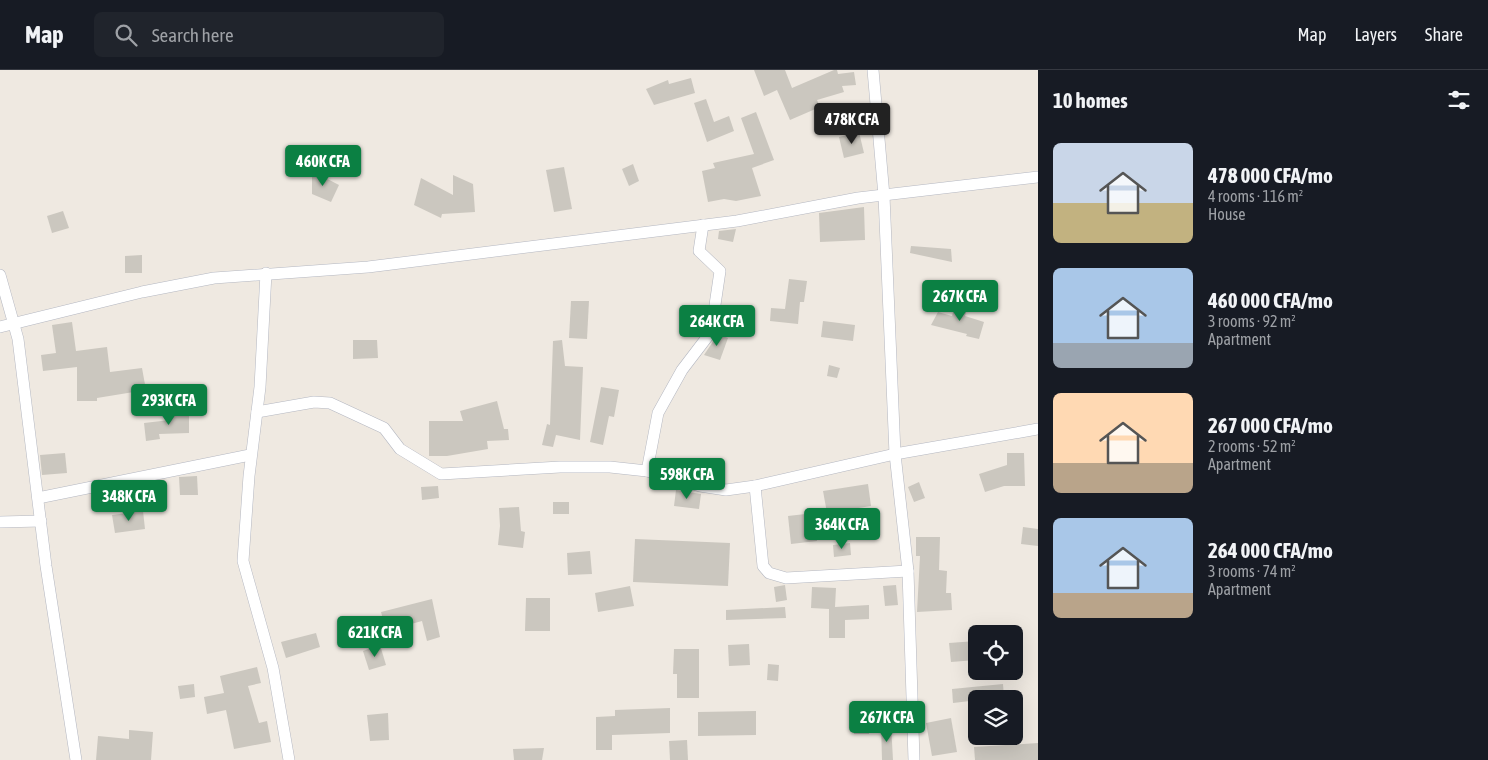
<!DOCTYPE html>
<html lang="en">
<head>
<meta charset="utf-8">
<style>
	:root { --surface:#171b24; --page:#20242c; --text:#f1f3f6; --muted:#9ea1a6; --line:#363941; --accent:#0b8043 }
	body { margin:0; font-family:"Asap Condensed",sans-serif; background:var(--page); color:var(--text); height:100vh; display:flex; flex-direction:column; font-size:19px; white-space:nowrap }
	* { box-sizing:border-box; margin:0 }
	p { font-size:16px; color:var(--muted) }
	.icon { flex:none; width:28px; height:28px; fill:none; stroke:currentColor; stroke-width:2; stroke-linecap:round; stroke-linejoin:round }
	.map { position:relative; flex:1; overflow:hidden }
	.details { display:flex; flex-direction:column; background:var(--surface); width:450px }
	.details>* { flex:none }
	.buttons { position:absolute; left:968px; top:555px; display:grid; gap:10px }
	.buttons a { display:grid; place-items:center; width:55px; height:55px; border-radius:8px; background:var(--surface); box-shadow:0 5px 20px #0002; font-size:25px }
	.price { position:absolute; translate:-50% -42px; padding:0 11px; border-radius:5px; background:var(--accent); color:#fff; font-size:16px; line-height:32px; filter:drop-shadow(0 1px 2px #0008) }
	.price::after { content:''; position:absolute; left:50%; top:30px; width:15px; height:11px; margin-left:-8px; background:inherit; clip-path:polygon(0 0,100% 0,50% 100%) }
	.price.active { background:#222; color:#fff }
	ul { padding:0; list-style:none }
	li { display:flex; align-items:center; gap:15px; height:125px; padding:0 15px }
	li span { display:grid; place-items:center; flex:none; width:140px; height:100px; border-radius:8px; color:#555 }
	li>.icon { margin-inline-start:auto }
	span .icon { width:60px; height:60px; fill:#fffc; stroke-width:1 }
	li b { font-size:21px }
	h2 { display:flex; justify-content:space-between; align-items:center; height:60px; padding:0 15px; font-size:21px }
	header { display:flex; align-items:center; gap:30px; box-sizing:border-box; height:70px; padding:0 25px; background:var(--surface); border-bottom:1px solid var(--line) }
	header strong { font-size:24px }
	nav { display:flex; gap:28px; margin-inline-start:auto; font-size:18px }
	.search { width:350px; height:45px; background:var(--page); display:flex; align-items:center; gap:12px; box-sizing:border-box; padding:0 18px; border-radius:8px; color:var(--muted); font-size:19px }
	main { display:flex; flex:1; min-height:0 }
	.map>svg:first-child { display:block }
	.building { fill:#cbc7bf }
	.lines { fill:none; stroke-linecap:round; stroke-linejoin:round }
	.minor-casing { stroke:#b4b7c1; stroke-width:12 }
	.minor { stroke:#fff; stroke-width:11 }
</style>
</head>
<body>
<header>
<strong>Map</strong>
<div class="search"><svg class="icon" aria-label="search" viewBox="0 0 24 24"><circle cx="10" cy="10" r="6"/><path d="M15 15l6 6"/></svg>Search here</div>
<nav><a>Map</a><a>Layers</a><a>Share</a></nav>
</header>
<main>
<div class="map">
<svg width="1038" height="690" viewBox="0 0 1038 690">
	<rect width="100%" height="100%" fill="#efe9e1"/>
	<g class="building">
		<polygon points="754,0 785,0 792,18 834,0 837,0 838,4 854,2 856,15 842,16 844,22 817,30 820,37 790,50 777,20 764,26"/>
		<polygon points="691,8 695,23 654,35 646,19 668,10 669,14"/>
		<polygon points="706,29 714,52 729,46 734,61 707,72 694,33"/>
		<polygon points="756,42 774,90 752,98 761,126 736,131 724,129 708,132 702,101 715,98 713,93 754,84 741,48"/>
		<polygon points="859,62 864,83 844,88 839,67"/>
		<polygon points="633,94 639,111 629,116 622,99"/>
		<polygon points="564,97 572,139 554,142 546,100"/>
		<polygon points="312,101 339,115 331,132 312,124"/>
		<polygon points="453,105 473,114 475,142 442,144 441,148 414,135 421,108 453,125"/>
		<polygon points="864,137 865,170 820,172 819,143"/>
		<polygon points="63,141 69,158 52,163 47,146"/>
		<polygon points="736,159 733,172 718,169 719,161"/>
		<polygon points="911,176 951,179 952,192 910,183"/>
		<polygon points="142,185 142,203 125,203 125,186"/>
		<polygon points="789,209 807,211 804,232 800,232 798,254 770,251 771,238 785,239"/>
		<polygon points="571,231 589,231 587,269 569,268"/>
		<polygon points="956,231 968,235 965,246 984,252 979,269 966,266 967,264 931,255 938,242 952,246"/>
		<polygon points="823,251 855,255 853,271 821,267"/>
		<polygon points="72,252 76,281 107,277 110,302 142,298 146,320 97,328 97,331 77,331 77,297 43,301 41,285 56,283 52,255"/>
		<polygon points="718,264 728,268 720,290 704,285"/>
		<polygon points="353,270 377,270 378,288 353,289"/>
		<polygon points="562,270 565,296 583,297 580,370 556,365 553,377 542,375 547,354 550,355 553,271"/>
		<polygon points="829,295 840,298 837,308 827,306"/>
		<polygon points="601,317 619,320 614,347 609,346 603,375 590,372"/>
		<polygon points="497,331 504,359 508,359 509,370 487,371 488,379 447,386 429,386 429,351 463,351 460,341"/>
		<polygon points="189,340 189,363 159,364 160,369 146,371 144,353 170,350 170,341"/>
		<polygon points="65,383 67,403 42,405 40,385"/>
		<polygon points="1007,383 1024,383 1025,416 1004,416 985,422 979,404 1007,395"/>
		<polygon points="197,406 198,425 180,425 179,407"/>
		<polygon points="919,412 925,428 914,432 908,417"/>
		<polygon points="868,414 871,436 827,443 823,421"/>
		<polygon points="438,416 439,428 422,430 421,417"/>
		<polygon points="676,420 701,424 699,439 674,436"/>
		<rect x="553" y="432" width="16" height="12"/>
		<polygon points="519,437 521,461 525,462 523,478 498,475 500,456 499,438"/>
		<polygon points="143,441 145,459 115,463 112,445"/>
		<polygon points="814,443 817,471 791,474 788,446"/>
		<polygon points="1023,457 1038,459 1038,476 1021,474"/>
		<polygon points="916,467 940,467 939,500 947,501 946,523 951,523 952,540 917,542 920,486 916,486"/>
		<polygon points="635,469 730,473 728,516 633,512"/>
		<polygon points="850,473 851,485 834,487 833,475"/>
		<polygon points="590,481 592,504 568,505 567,483"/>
		<polygon points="785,515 787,530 776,532 774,517"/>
		<polygon points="896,515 898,535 885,536 883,516"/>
		<polygon points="630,516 634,536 598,542 595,523"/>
		<polygon points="812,517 836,518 835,537 869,535 869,549 845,550 845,568 829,568 829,539 811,538"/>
		<polygon points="526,528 550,528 550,561 525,561"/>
		<polygon points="432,529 440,567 427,571 422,551 400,557 398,550 384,553 381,542"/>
		<polygon points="785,537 786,548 726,550 726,540"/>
		<polygon points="359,548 363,562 350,566 346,553"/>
		<polygon points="316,563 320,577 286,588 281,572"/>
		<polygon points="976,571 976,590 951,592 949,573"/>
		<polygon points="749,574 750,595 729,596 728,575"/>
		<polygon points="380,575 386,595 369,600 363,581"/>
		<polygon points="674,579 699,579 699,628 677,628 677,604 673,604"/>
		<polygon points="768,594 779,595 778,611 767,610"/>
		<polygon points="257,597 261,613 248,616 259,653 267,651 271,672 234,679 226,640 207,644 204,627 224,623 220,606"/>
		<polygon points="194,614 195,627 180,629 178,616"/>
		<polygon points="1003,614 1004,627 953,633 952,619"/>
		<polygon points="670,638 670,663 612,665 612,680 596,680 596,647 615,646 615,640"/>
		<polygon points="756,641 756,665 698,666 698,642"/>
		<polygon points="853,642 868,642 869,664 854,664"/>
		<polygon points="388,643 389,670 370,671 367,645"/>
		<polygon points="951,648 957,682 932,686 926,653"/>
		<polygon points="891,654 893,690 882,690 881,655"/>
		<polygon points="129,660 153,662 151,690 96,690 98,666 129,669"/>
		<polygon points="687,670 688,690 670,690 669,671"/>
		<polygon points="1038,673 1038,690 975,690 974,677"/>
		<polygon points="544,678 542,690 514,690 513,679"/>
	</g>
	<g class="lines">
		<defs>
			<g id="minor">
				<polyline points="873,0 884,126 895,384 908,501 914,690"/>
				<polyline points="266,203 260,317 249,406 243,491 273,598 289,690"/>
				<polyline points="0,205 18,269 46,496 76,690"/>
				<polyline points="0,257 142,222 214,208 368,197 737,151 858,128 1038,107"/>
				<polyline points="257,342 314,332 330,333 384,358 400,379 441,404 560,397 610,397 647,401 700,416 726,420 755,416 895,384 1038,359"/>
				<polyline points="647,401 658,343 682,300 711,262 720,201 699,181 703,155"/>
				<polyline points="755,416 763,496 769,503 786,508 908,501"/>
				<polyline points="38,428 250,385"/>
				<polyline points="0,452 41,451"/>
			</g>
		</defs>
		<use href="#minor" class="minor-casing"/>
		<use href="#minor" class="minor"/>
	</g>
</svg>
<div class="buttons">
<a><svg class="icon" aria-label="locate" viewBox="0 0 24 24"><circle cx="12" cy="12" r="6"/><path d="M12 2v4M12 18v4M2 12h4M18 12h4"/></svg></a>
<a><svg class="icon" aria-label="layers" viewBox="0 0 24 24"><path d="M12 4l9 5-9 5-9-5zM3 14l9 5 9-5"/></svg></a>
</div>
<b class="price active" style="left:852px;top:75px">478K CFA</b>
<b class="price" style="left:323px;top:117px">460K CFA</b>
<b class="price" style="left:960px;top:252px">267K CFA</b>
<b class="price" style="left:717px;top:277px">264K CFA</b>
<b class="price" style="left:169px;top:356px">293K CFA</b>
<b class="price" style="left:687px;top:430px">598K CFA</b>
<b class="price" style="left:129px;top:452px">348K CFA</b>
<b class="price" style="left:842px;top:480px">364K CFA</b>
<b class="price" style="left:375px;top:588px">621K CFA</b>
<b class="price" style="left:887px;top:673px">267K CFA</b>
</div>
<section class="details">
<h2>10 homes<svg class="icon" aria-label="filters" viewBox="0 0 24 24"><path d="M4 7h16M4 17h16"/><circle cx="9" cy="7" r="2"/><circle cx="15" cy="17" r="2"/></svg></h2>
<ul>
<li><span style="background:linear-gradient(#c9d6e8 60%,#c2b280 0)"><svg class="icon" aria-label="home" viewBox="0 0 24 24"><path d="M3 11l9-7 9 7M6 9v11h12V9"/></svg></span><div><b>478 000 CFA/mo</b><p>4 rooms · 116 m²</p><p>House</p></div></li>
<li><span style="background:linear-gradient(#a9c7e8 75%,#9aa5b1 0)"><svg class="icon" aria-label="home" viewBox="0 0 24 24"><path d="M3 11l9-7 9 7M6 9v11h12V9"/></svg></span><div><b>460 000 CFA/mo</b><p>3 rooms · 92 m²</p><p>Apartment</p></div></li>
<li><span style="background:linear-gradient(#ffd9b3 70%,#b9a48a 0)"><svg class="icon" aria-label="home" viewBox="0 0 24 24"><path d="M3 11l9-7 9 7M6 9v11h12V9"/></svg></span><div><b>267 000 CFA/mo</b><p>2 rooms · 52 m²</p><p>Apartment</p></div></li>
<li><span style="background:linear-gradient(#a9c7e8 75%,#b9a48a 0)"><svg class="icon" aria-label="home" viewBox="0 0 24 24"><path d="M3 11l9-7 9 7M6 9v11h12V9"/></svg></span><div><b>264 000 CFA/mo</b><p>3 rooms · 74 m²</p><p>Apartment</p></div></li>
</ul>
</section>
</main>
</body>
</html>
